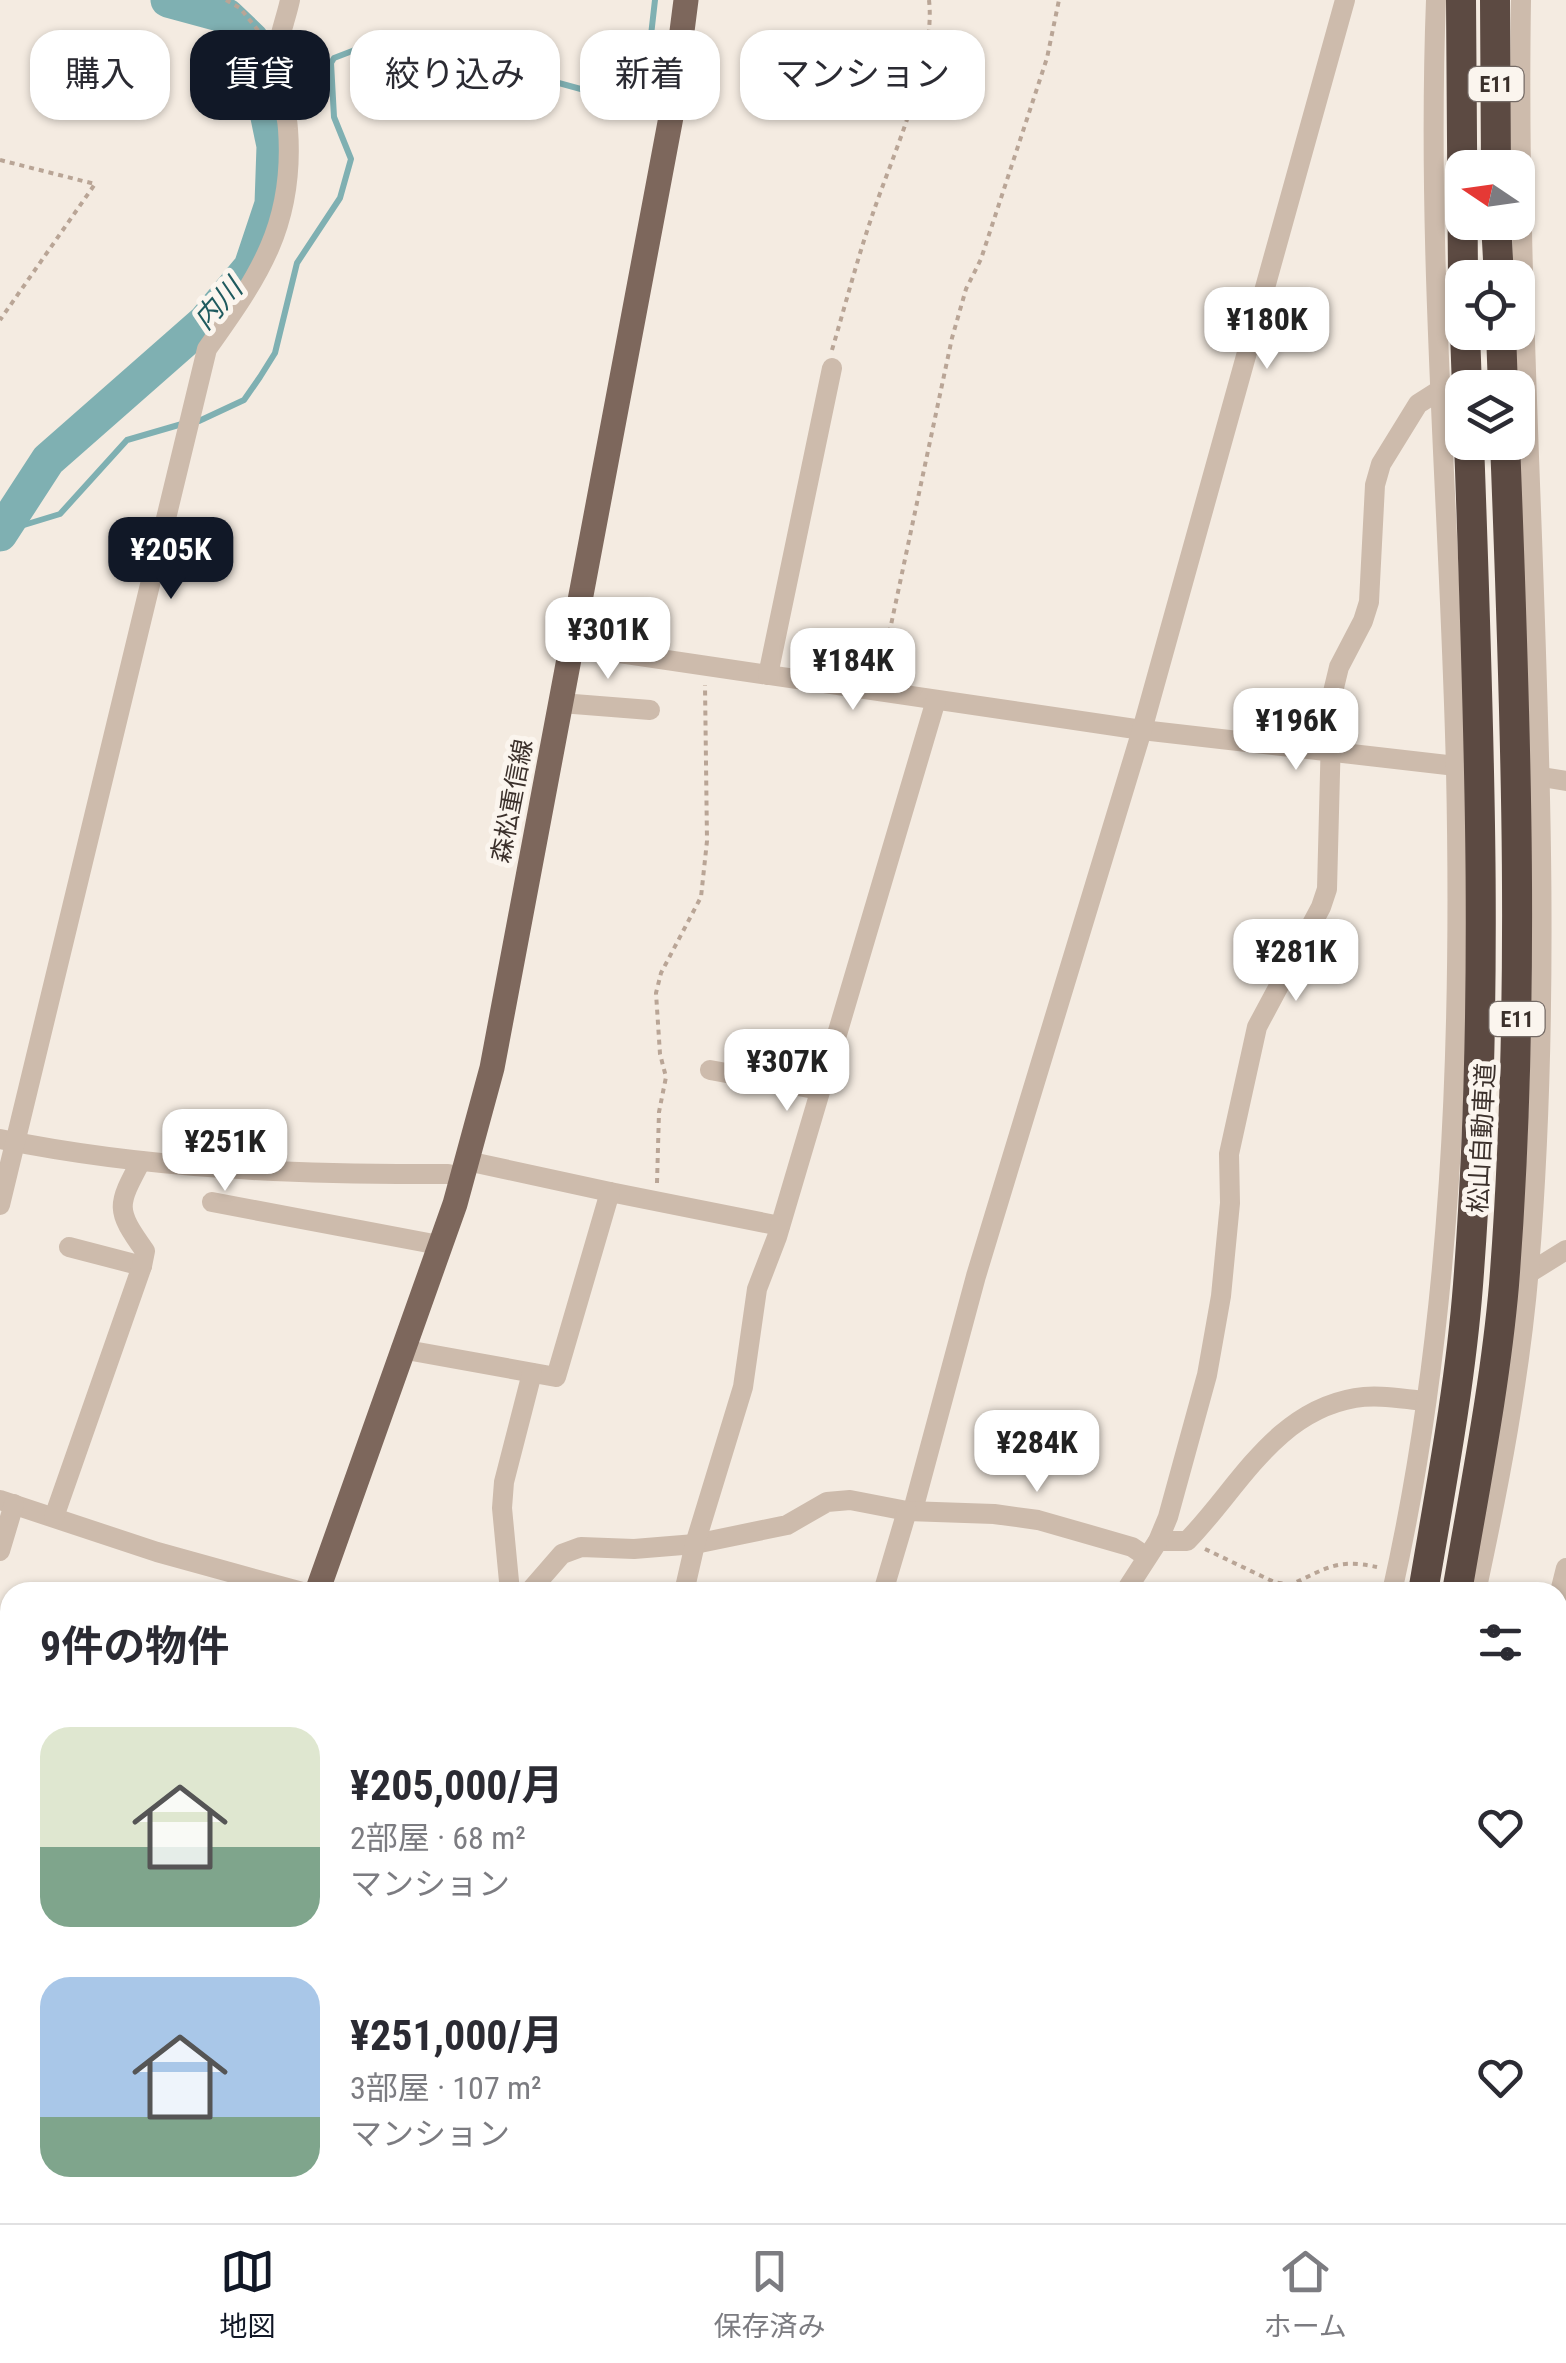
<!DOCTYPE html>
<html lang="ja">
<head>
<meta charset="utf-8">
<style>
	:root { --surface:#fff; --page:#f2f2f3; --text:#2b2b33; --muted:#7c7c81; --line:#e1e1e2; --accent:#111827 }
	body { margin:0; font-family:"Roboto Condensed","Noto Sans JP",sans-serif; background:var(--page); color:var(--text); height:100vh; display:flex; flex-direction:column; font-size:38px; white-space:nowrap }
	* { box-sizing:border-box; margin:0 }
	p { font-size:32px; color:var(--muted) }
	.icon { flex:none; width:55px; height:55px; fill:none; stroke:currentColor; stroke-width:2; stroke-linecap:round; stroke-linejoin:round }
	.map { position:relative; flex:1; overflow:hidden }
	.drawer { position:absolute; left:0px; top:1582px; width:1568px; height:642px; display:flex; flex-direction:column; background:var(--surface); border-radius:30px 30px 0 0; box-shadow:0 2px 8px #0004 }
	.drawer>* { flex:none }
	.banner { position:absolute; left:30px; top:30px; width:1000px; height:90px; display:flex; gap:20px }
	.needle { width:65px; rotate:283deg }
	.buttons { position:absolute; left:1445px; top:150px; display:grid; gap:20px }
	.buttons a { display:grid; place-items:center; width:90px; height:90px; border-radius:20px; background:var(--surface); box-shadow:0 2px 8px #0004; font-size:50px }
	.price { position:absolute; translate:-50% -85px; padding:0 22px; border-radius:20px; background:#fff; color:#222; font-size:32px; line-height:65px; filter:drop-shadow(0 2px 5px #0008) }
	.price::after { content:''; position:absolute; left:50%; top:60px; width:30px; height:22px; margin-left:-15px; background:inherit; clip-path:polygon(0 0,100% 0,50% 100%) }
	.price.selected { background:var(--accent); color:#fff }
	ul { padding:0; list-style:none }
	li { display:flex; align-items:center; gap:30px; height:250px; padding:0 40px }
	li span { display:grid; place-items:center; flex:none; width:280px; height:200px; border-radius:30px; color:#555 }
	li>.icon { margin-inline-start:auto }
	span .icon { width:120px; height:120px; fill:#fffc; stroke-width:1 }
	li b { font-size:42px }
	h2 { display:flex; justify-content:space-between; align-items:center; height:120px; padding:0 40px; font-size:42px }
	.chip { padding:0 35px; border-radius:30px; background:var(--surface); box-shadow:0 2px 8px #0004; font-size:35px; line-height:90px }
	.chip.selected { background:var(--accent); color:#fff }
	.dock { display:flex; justify-content:space-around; align-items:center; height:140px; border-top:2px solid var(--line); background:var(--surface); font-size:28px; color:var(--muted) }
	.dock a { display:grid; justify-items:center; gap:5px }
	.dock .selected { color:var(--accent) }
	.map>svg:first-child { display:block }
	.lines { fill:none; stroke-linecap:round; stroke-linejoin:round }
	.stream { stroke:#7fb0b2; stroke-width:6 }
	.river { stroke:#7fb0b2; stroke-width:35 }
	.path { stroke:#b9a596; stroke-width:4; stroke-dasharray:5 5; stroke-linecap:butt }
	.minor { stroke:#cdbbac; stroke-width:20 }
	.major { stroke:#7d675c; stroke-width:25 }
	.highway { stroke:#5c4a42; stroke-width:30 }
	.labels { text-anchor:middle; dominant-baseline:central; stroke-width:10; stroke-linejoin:round; paint-order:stroke }
	.shield { fill:#fbf5ee; stroke:#756b66; stroke-width:2.5 }
	.shield-label { font-size:22px; font-weight:bold; fill:#3b302b }
	.street-label { font-size:25px; fill:#3b302b; stroke:#fbf5ee }
	.water-label { font-size:28px; font-style:italic; fill:#1f5a5e; stroke:#fbf5ee }
</style>
</head>
<body>
<div class="map">
<svg width="1566" height="2223" viewBox="0 0 1566 2223">
	<rect width="100%" height="100%" fill="#f4ebe1"/>
	<g class="lines">
		<g class="stream">
			<polyline points="199,421 244,400 260,377 275,353 297,263 340,198 351,159 334,117 331,63 334,58 373,43 395,42 464,57 643,106 655,0"/>
			<polyline points="1,532 60,514 127,440 182,424"/>
		</g>
		<polyline class="river" points="0,534 48,460 205,322 251,267 272,204 274,146 252,40 227,16 168,0"/>
		<g class="path">
			<polyline points="226,0 240,8 261,34"/>
			<polyline points="0,160 95,184 0,320"/>
			<path d="M 832,350 C 845,306 857,260 872,216 C 892,156 936,62 929,0"/>
			<polyline points="881,672 952,338 966,289 981,259 1047,58 1059,0"/>
			<polyline points="657,1183 659,1112 666,1077 660,1054 656,993 661,973 701,897 707,841 705,685"/>
			<path d="M 1205,1549 L 1274,1582 L 1290,1585 C 1326,1569 1335,1558 1377,1567"/>
			<polyline points="1558,1695 1566,1662"/>
		</g>
		<g class="minor">
			<polyline points="572,646 1142,730 1456,766"/>
			<polyline points="768,675 832,368"/>
			<polyline points="561,703 650,710"/>
			<polyline points="1542,777 1566,781"/>
			<polyline points="710,1070 820,1090"/>
			<path d="M 0,1139 C 147,1169 298,1175 448,1174 L 462,1177"/>
			<polyline points="610,1192 780,1226"/>
			<polyline points="212,1202 439,1245"/>
			<path d="M 0,1205 L 207,349 C 259,276 295,224 288,129 C 287,107 275,83 276,61 C 277,41 286,19 290,0"/>
			<polyline points="69,1247 142,1266"/>
			<polyline points="1529,1273 1566,1250"/>
			<polyline points="401,1349 556,1377 610,1192 467,1161"/>
			<polyline points="0,1500 157,1552 302,1592"/>
			<polyline points="913,1510 976,1276 1142,730 1345,0"/>
			<path d="M 54,1517 L 142,1266 L 145,1251 C 115,1209 117,1206 141,1161"/>
			<path d="M 1158,1541 L 1187,1541 C 1238,1489 1274,1412 1355,1398 C 1378,1394 1402,1399 1425,1401"/>
			<polyline points="0,1551 14,1504"/>
			<polyline points="510,1592 502,1508 504,1482 532,1373"/>
			<polyline points="529,1592 562,1554 581,1547 634,1549 695,1544 787,1525 827,1502 850,1500 907,1511 994,1514 1038,1520 1132,1547 1147,1557"/>
			<polyline points="684,1592 695,1544 743,1387 757,1289 777,1237 936,700"/>
			<polyline points="883,1592 907,1511"/>
			<polyline points="1125,1592 1158,1541 1168,1517 1207,1375 1221,1296 1230,1203 1229,1154 1257,1027 1321,907 1327,889 1332,696 1339,667 1363,621 1369,602 1375,485 1381,464 1418,404 1440,390"/>
			<path d="M 1392,1592 C 1452,1325 1462,1043 1456,770 C 1450,513 1426,257 1436,0"/>
			<path d="M 1476,1592 C 1499,1485 1520,1377 1529,1268 C 1564,844 1514,423 1521,0"/>
			<polyline points="1558,1600 1566,1568"/>
			<polyline points="0,1876 10,1879"/>
			<polyline points="715,2215 723,2223"/>
			<polyline points="341,2223 343,2215"/>
			<polyline points="477,2223 478,2215"/>
			<polyline points="614,2223 619,2215"/>
			<polyline points="764,2223 767,2215"/>
			<polyline points="966,2223 973,2215"/>
			<polyline points="1236,2223 1238,2215"/>
			<polyline points="1322,2223 1324,2215"/>
			<polyline points="1405,2223 1412,2215"/>
		</g>
		<g class="major">
			<polyline points="317,1592 455,1204 492,1068 671,117 686,0"/>
			<polyline points="0,2024 10,2026"/>
			<polyline points="1558,2113 1566,2116"/>
			<polyline points="173,2223 175,2215"/>
		</g>
		<g class="highway">
			<polyline points="1461,0 1463,278"/>
			<polyline points="1495,0 1496,168"/>
			<polyline points="1496,222 1499,278"/>
			<polyline points="1465,332 1467,388"/>
			<polyline points="1501,332 1503,388"/>
			<path d="M 1423,1592 C 1440,1491 1460,1388 1468,1285 C 1490,1004 1479,724 1469,442"/>
			<path d="M 1457,1592 C 1474,1491 1495,1388 1504,1285 C 1526,1004 1516,724 1505,442"/>
			<polyline points="1264,2223 1266,2215"/>
			<polyline points="1297,2223 1300,2215"/>
		</g>
	</g>
	<g class="labels">
		<g class="shield">
			<rect x="1468.5" y="67" width="55" height="34" rx="8"/>
			<rect x="1489.5" y="1002" width="55" height="34" rx="8"/>
		</g>
		<g class="shield-label">
			<text x="1496" y="84">E11</text>
			<text x="1517" y="1019">E11</text>
		</g>
		<g class="street-label">
			<text transform="translate(512 801) rotate(-79)">森松重信線</text>
			<text transform="translate(1482 1138) rotate(-87)">松山自動車道</text>
		</g>
		<g class="water-label">
			<text transform="translate(218 304) rotate(-48)">内川</text>
		</g>
	</g>
</svg>
<div class="buttons">
<a><svg class="needle" viewBox="-14 -14 28 28"><path d="M0-13l5 13h-10z" fill="#e53935"/><path d="M0 13l5-13h-10z" fill="#7c7c81"/></svg></a>
<a><svg class="icon" aria-label="locate" viewBox="0 0 24 24"><circle cx="12" cy="12" r="6"/><path d="M12 2v4M12 18v4M2 12h4M18 12h4"/></svg></a>
<a><svg class="icon" aria-label="layers" viewBox="0 0 24 24"><path d="M12 4l9 5-9 5-9-5zM3 14l9 5 9-5"/></svg></a>
</div>
<b class="price" style="left:1267px;top:372px">¥180K</b>
<b class="price selected" style="left:171px;top:602px">¥205K</b>
<b class="price" style="left:608px;top:682px">¥301K</b>
<b class="price" style="left:853px;top:713px">¥184K</b>
<b class="price" style="left:1296px;top:773px">¥196K</b>
<b class="price" style="left:1296px;top:1004px">¥281K</b>
<b class="price" style="left:787px;top:1114px">¥307K</b>
<b class="price" style="left:225px;top:1194px">¥251K</b>
<b class="price" style="left:1037px;top:1495px">¥284K</b>
<div class="banner">
<a class="chip">購入</a>
<a class="chip selected">賃貸</a>
<a class="chip">絞り込み</a>
<a class="chip">新着</a>
<a class="chip">マンション</a>
</div>
<section class="drawer">
<h2>9件の物件<svg class="icon" aria-label="filters" viewBox="0 0 24 24"><path d="M4 7h16M4 17h16"/><circle cx="9" cy="7" r="2"/><circle cx="15" cy="17" r="2"/></svg></h2>
<ul>
<li><span style="background:linear-gradient(#dfe7d0 60%,#7fa58c 0)"><svg class="icon" aria-label="home" viewBox="0 0 24 24"><path d="M3 11l9-7 9 7M6 9v11h12V9"/></svg></span><div><b>¥205,000/月</b><p>2部屋 · 68 m²</p><p>マンション</p></div><svg class="icon" aria-label="heart" viewBox="0 0 24 24"><path d="M12 20l-8-8c-3-5 5-10 8-4 3-6 11-1 8 4z"/></svg></li>
<li><span style="background:linear-gradient(#a9c7e8 70%,#7fa58c 0)"><svg class="icon" aria-label="home" viewBox="0 0 24 24"><path d="M3 11l9-7 9 7M6 9v11h12V9"/></svg></span><div><b>¥251,000/月</b><p>3部屋 · 107 m²</p><p>マンション</p></div><svg class="icon" aria-label="heart" viewBox="0 0 24 24"><path d="M12 20l-8-8c-3-5 5-10 8-4 3-6 11-1 8 4z"/></svg></li>
</ul>
</section>
</div>
<nav class="dock">
<a class="selected"><svg class="icon" aria-label="map" viewBox="0 0 24 24"><path d="M3 6l6-2 6 2 6-2v14l-6 2-6-2-6 2zM9 4v14M15 6v14"/></svg>地図</a>
<a><svg class="icon" aria-label="saved" viewBox="0 0 24 24"><path d="M7 4h10v16l-5-4-5 4z"/></svg>保存済み</a>
<a><svg class="icon" aria-label="home" viewBox="0 0 24 24"><path d="M3 11l9-7 9 7M6 9v11h12V9"/></svg>ホーム</a>
</nav>
</body>
</html>
